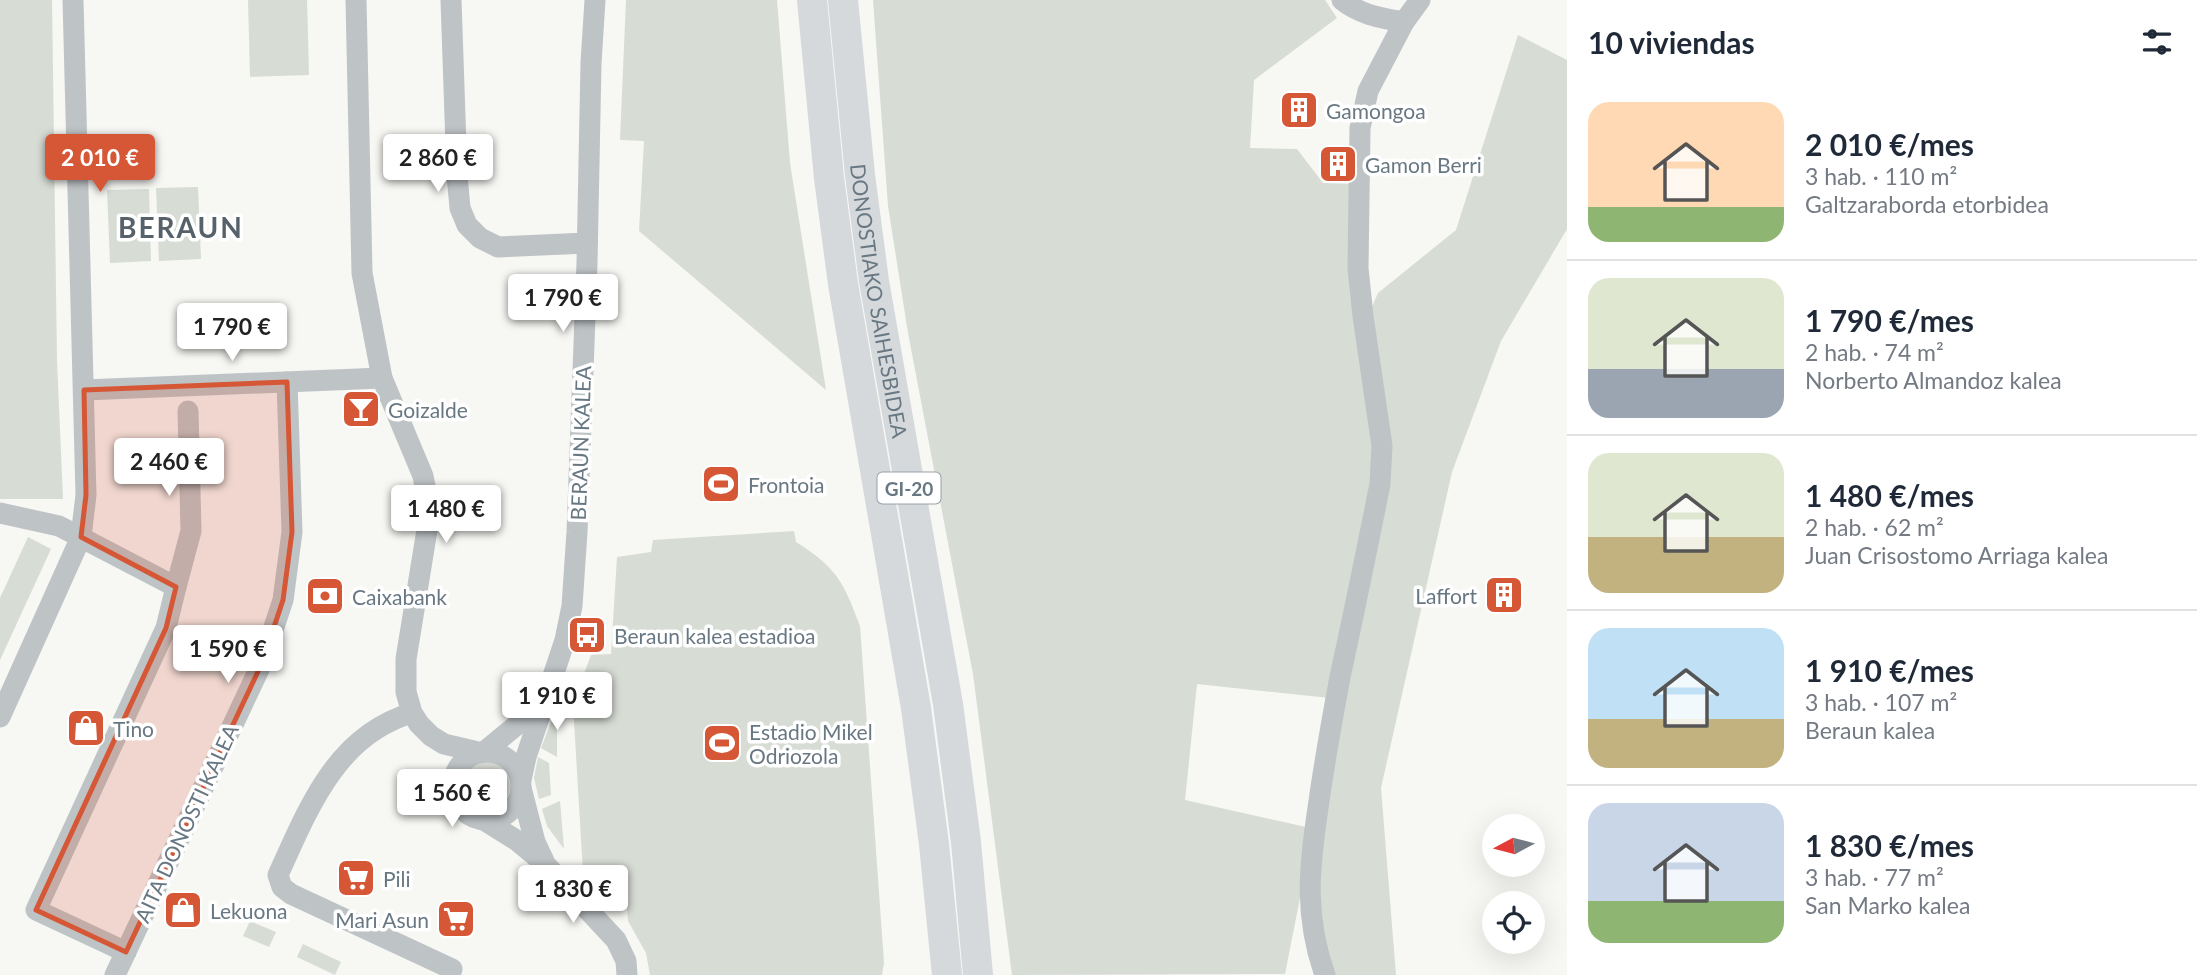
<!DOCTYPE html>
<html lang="es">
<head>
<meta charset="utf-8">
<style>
	:root { --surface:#fff; --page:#f2f2f3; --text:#1f2937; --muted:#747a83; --line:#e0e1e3; --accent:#d55736 }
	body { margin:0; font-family:Lato,sans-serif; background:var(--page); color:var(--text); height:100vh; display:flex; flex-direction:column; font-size:26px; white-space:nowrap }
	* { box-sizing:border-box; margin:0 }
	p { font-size:23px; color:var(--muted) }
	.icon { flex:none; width:38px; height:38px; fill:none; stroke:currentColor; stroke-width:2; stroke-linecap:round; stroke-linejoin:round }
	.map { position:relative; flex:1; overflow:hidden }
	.sheet { display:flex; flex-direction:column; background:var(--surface); width:630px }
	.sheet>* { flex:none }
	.needle { width:46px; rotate:263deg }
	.tools { position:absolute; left:1482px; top:814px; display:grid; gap:14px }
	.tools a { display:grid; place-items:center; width:63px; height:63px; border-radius:50%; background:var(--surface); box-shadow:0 7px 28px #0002; font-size:35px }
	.price { position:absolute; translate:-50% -60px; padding:0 16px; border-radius:7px; background:#fff; color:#222; font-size:23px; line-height:46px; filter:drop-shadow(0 2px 4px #0008) }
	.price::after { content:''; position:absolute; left:50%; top:42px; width:21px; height:16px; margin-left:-10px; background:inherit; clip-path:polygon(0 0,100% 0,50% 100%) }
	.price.selected { background:var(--accent); color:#fff }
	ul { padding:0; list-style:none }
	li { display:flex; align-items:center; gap:21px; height:175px; padding:0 21px }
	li+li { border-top:2px solid var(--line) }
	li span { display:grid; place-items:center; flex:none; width:196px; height:140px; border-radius:21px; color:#555 }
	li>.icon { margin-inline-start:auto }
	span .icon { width:84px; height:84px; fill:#fffc; stroke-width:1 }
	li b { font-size:30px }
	h2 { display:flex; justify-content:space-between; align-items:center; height:84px; padding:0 21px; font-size:30px }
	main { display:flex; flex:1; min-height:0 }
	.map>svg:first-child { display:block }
	.green { fill:#d7dcd4 }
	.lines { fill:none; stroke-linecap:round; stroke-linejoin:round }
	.minor { stroke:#bec3c6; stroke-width:21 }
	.highway { stroke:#d5d9dc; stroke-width:30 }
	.marked { fill:#d55736; fill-opacity:0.2; stroke:#d55736; stroke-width:5; stroke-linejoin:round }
	.labels { text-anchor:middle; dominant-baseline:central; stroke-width:7; stroke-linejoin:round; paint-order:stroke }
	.shield { fill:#fff; stroke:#95a0a8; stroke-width:2 }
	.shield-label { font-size:19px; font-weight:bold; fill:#687883 }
	.poi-label { font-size:21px; fill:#687883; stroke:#fff; text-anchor:start }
	.street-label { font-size:21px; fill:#687883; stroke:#fff }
	.district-label { font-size:28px; font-weight:bold; letter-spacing:2px; fill:#566169; stroke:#fff }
</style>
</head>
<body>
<main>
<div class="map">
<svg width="1567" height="975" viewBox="0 0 1567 975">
	<rect width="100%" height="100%" fill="#f7f7f4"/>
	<g class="green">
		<polygon points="0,0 52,0 57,361 63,499 0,499"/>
		<polygon points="248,0 307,0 309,75 250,77"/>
		<polygon points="626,0 777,0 790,163 826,390 639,231 644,141 620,140"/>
		<polygon points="873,0 1325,0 1337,18 1254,80 1250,148 1297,149 1323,183 1355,184 1373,440 1369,509 1330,698 1197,684 1185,800 1306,827 1301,893 1285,974 1012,975 973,674 908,333 888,206"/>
		<polygon points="1518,35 1567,60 1567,229 1501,341 1452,472 1381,788 1396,975 1330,975 1315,868 1390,449 1368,316 1378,293 1456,230"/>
		<polygon points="198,187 201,259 159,261 156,188"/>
		<polygon points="149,189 151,261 110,263 107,190"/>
		<path d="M 794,531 L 796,542 C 837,568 843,581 860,626 L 884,963 L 882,975 L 650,975 L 646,953 L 628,921 L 625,885 L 593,884 L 583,873 L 573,704 L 591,655 L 611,654 L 617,557 L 651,552 L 653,540 Z"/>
		<polygon points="28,537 51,549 0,660 0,598"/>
		<polygon points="557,720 557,757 541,748 551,722"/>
		<polygon points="538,757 549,763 551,795 539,799 534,778"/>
		<circle cx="486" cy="786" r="24"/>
		<polygon points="560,801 564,849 547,826 542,809"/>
		<polygon points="250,921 276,932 269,947 243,936"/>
		<polygon points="303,944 341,962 335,975 297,957"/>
	</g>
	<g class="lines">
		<g class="minor">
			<polyline points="356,0 362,273 382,378 423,476 428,501 427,530 406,659 406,692 412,713 419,724 431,736 444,744 478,752"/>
			<polyline points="451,0 457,175 460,208 467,225 480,238 498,247 587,243"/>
			<path d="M 1342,0 C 1360,15 1382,18 1404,22"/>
			<polyline points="84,390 382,378"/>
			<polyline points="0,513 59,526 176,587 166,628 36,910 126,952"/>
			<polyline points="176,587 191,531 188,411"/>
			<path d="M 412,713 C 336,735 308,809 278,875 L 282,887 L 291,894 L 452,969 L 450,975"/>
			<polyline points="0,717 81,537 86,495 73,0"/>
			<polyline points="485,751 524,719 540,697"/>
			<circle cx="487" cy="786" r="34"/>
			<polyline points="521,780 526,757 565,640 572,606 577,532 587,263 591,63 595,0"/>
			<polyline points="521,788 535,842 544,861"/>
			<polyline points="484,820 516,840 545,864 616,940 626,961 627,975"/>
			<polyline points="115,975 262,663 283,600 292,532 287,382"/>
			<path d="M 1325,975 C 1304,916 1309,868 1318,808 C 1324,764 1332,720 1340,677 C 1354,613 1367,549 1380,484 L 1382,446 L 1363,316 L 1358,268 L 1360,128 L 1368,91 L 1404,22 L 1420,0"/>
		</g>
		<g class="highway">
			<polyline points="812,0 829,178 843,284 916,708 934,844 947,975"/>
			<path id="s1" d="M 843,0 L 860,175 L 874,281 L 948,704 L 966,842 L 978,975"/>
		</g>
	</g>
	<path class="marked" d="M 287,382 L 292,532 L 283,600 L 262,663 L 126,952 L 36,910 L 166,628 L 176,587 L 81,537 L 86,495 L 84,390 Z"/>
	<defs>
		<symbol id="building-square" viewBox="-11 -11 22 22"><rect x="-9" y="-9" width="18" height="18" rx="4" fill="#d55736" stroke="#fff"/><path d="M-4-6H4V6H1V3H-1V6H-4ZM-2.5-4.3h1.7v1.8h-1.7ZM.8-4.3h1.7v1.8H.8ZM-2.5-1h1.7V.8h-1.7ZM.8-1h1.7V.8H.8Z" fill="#fff"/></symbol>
		<symbol id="bar-square" viewBox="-11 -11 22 22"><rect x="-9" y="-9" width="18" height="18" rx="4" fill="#d55736" stroke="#fff"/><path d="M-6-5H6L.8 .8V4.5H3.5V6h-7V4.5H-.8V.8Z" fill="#fff"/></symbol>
		<symbol id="stadium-square" viewBox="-11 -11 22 22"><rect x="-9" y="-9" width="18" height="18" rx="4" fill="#d55736" stroke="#fff"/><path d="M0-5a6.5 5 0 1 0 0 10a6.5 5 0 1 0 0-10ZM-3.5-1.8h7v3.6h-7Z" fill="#fff"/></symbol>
		<symbol id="bank-square" viewBox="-11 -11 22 22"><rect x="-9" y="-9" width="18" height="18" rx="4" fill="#d55736" stroke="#fff"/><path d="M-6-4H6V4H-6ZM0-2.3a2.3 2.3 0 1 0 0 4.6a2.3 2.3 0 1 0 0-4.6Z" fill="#fff"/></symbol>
		<symbol id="bus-square" viewBox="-11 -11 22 22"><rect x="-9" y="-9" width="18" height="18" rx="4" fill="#d55736" stroke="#fff"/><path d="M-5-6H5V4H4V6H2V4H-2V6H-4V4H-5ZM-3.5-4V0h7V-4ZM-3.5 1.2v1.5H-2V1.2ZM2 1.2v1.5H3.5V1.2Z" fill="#fff"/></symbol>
		<symbol id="shop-square" viewBox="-11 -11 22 22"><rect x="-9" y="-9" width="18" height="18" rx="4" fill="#d55736" stroke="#fff"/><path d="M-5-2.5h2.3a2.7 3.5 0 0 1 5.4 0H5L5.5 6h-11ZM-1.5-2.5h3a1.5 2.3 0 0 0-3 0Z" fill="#fff"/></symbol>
		<symbol id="supermarket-square" viewBox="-11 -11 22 22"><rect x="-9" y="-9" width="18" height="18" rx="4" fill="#d55736" stroke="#fff"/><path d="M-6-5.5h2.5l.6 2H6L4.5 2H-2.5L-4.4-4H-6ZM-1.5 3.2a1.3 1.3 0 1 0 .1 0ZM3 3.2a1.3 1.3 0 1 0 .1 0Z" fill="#fff"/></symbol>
	</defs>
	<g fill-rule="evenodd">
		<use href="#building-square" x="1277" y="88" width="44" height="44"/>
		<use href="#building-square" x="1316" y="142" width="44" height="44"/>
		<use href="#bar-square" x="339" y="387" width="44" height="44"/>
		<use href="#stadium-square" x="699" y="462" width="44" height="44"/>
		<use href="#building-square" x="1482" y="573" width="44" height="44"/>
		<use href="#bank-square" x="303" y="574" width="44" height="44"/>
		<use href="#bus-square" x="565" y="613" width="44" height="44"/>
		<use href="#shop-square" x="64" y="706" width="44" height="44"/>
		<use href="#stadium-square" x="700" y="721" width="44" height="44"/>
		<use href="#supermarket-square" x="334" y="856" width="44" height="44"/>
		<use href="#shop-square" x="161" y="888" width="44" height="44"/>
		<use href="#supermarket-square" x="434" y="897" width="44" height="44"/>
	</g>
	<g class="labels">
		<rect class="shield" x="877.5" y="472.5" width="63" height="31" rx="5"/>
		<g class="shield-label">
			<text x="909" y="488">GI-20</text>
		</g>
		<g class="poi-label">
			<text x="1326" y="110">Gamongoa</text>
			<text x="1365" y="164">Gamon Berri</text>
			<text x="388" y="409">Goizalde</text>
			<text x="748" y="484">Frontoia</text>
			<text x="1477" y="595" text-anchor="end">Laffort</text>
			<text x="352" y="596">Caixabank</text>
			<text x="614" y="635">Beraun kalea estadioa</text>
			<text x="113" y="728">Tino</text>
			<text x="749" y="731">Estadio Mikel<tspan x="749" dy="24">Odriozola</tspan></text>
			<text x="383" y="878">Pili</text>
			<text x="210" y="910">Lekuona</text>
			<text x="429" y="919" text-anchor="end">Mari Asun</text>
		</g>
		<g class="street-label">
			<text stroke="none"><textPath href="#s1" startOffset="303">DONOSTIAKO SAIHESBIDEA</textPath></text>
			<text transform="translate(580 443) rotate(-88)">BERAUN KALEA</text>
			<text transform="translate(186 823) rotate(-65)">AITA DONOSTI KALEA</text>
		</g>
		<g class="district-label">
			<text x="181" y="227">BERAUN</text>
		</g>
	</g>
</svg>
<div class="tools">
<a><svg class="needle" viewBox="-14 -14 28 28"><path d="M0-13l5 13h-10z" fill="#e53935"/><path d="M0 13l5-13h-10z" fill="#747a83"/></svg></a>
<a><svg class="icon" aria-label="locate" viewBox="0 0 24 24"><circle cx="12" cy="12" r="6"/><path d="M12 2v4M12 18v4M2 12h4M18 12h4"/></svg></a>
</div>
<b class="price selected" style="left:100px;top:194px">2 010 €</b>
<b class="price" style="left:438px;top:194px">2 860 €</b>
<b class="price" style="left:563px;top:334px">1 790 €</b>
<b class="price" style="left:232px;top:363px">1 790 €</b>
<b class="price" style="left:169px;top:498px">2 460 €</b>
<b class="price" style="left:446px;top:545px">1 480 €</b>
<b class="price" style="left:228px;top:685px">1 590 €</b>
<b class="price" style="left:557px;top:732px">1 910 €</b>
<b class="price" style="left:452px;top:829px">1 560 €</b>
<b class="price" style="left:573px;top:925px">1 830 €</b>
</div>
<section class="sheet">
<h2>10 viviendas<svg class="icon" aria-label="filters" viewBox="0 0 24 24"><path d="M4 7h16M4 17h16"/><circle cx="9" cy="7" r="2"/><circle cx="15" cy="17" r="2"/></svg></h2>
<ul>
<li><span style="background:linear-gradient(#ffd9b3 75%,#8fb573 0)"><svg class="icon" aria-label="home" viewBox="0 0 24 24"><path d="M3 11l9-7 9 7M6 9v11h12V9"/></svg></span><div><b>2 010 €/mes</b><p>3 hab. · 110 m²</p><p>Galtzaraborda etorbidea</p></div></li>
<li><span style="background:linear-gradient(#dfe7d0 65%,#9aa5b1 0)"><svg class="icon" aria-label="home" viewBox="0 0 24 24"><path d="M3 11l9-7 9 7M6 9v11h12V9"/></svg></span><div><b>1 790 €/mes</b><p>2 hab. · 74 m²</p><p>Norberto Almandoz kalea</p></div></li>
<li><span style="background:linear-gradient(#dfe7d0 60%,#c2b280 0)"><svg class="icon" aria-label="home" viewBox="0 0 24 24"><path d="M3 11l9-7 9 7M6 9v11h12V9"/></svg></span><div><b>1 480 €/mes</b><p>2 hab. · 62 m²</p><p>Juan Crisostomo Arriaga kalea</p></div></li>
<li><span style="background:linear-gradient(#bfe0f5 65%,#c2b280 0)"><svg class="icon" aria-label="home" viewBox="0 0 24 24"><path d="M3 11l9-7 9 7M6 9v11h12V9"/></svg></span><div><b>1 910 €/mes</b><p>3 hab. · 107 m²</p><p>Beraun kalea</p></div></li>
<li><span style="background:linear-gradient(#c9d6e8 70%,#8fb573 0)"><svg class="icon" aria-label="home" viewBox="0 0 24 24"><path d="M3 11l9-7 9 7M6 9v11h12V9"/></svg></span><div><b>1 830 €/mes</b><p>3 hab. · 77 m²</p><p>San Marko kalea</p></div></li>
</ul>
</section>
</main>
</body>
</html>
